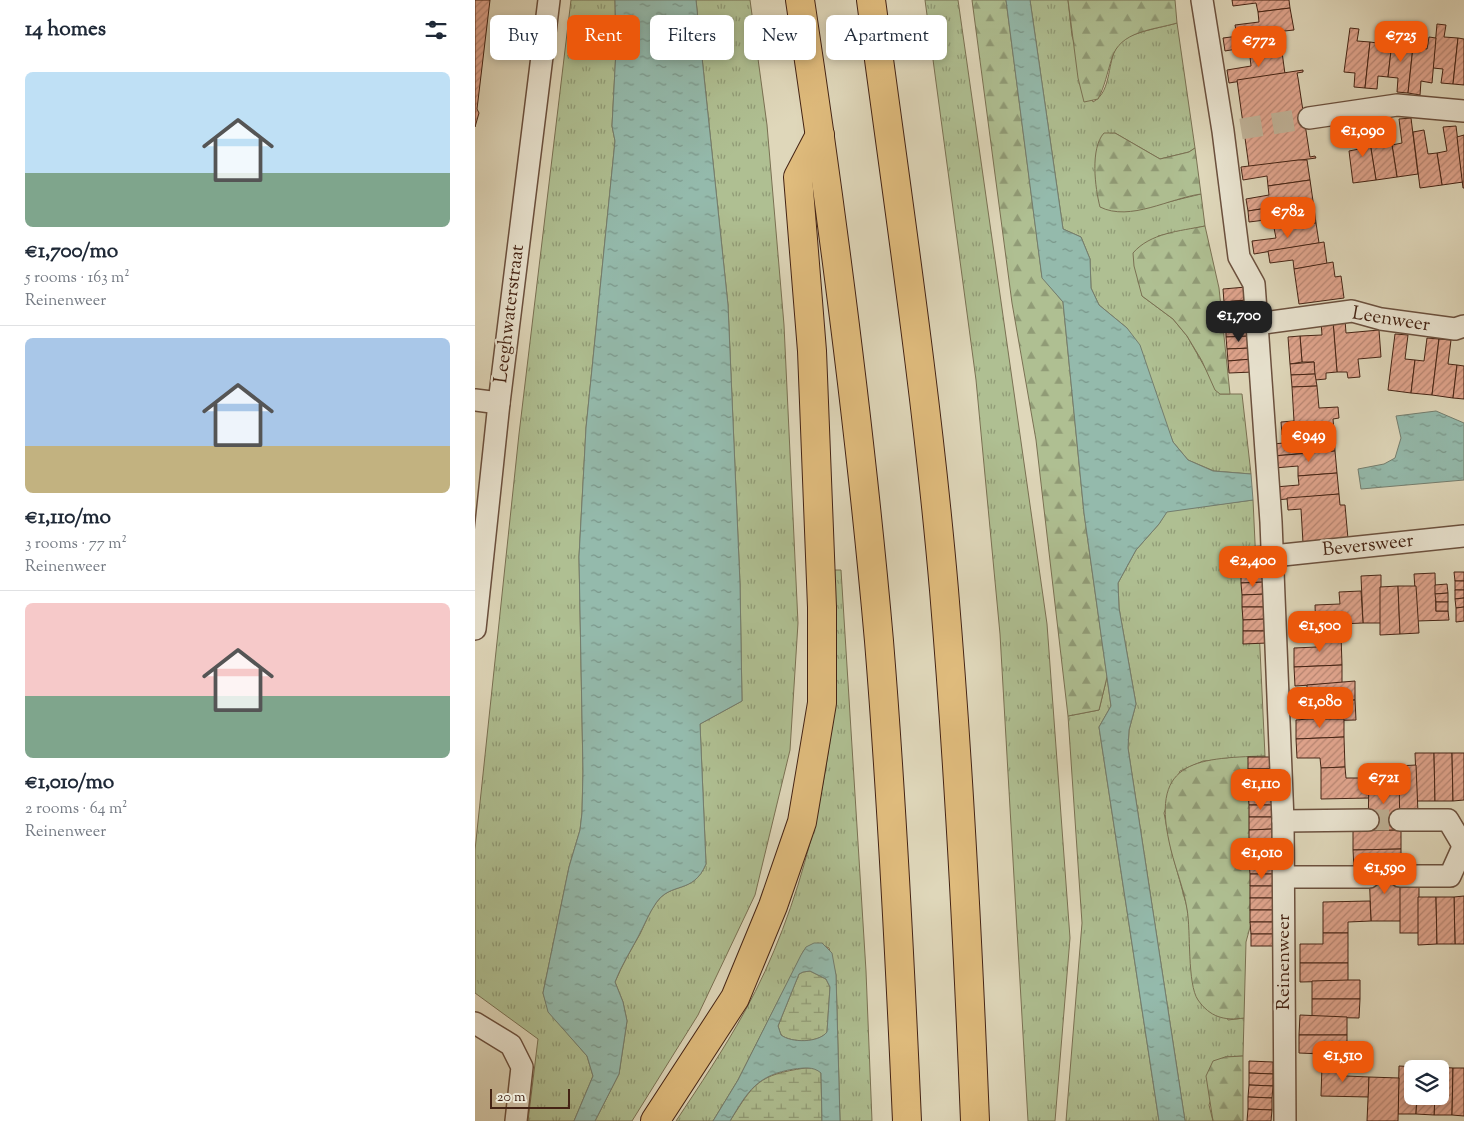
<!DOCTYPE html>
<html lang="en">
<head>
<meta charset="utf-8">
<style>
	:root { --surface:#fff; --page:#f2f2f3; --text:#1f2937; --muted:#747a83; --line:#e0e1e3; --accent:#ea580c }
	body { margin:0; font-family:"Sorts Mill Goudy",serif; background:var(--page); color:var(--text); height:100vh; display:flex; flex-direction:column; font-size:19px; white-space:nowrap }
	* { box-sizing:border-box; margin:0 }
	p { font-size:16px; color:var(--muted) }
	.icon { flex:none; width:28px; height:28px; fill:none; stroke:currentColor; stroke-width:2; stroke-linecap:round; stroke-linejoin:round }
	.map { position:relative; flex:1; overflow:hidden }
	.details { display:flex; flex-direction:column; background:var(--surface); width:475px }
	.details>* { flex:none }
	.hud { position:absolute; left:15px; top:15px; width:475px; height:45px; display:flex; gap:10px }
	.controls { position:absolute; left:929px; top:1060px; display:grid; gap:10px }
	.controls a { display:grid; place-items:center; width:45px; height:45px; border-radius:8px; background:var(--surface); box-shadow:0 2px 8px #0003; font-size:25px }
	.scale { position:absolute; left:15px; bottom:12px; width:80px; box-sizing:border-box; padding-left:5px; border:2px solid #442314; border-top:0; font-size:14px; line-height:18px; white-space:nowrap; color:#442314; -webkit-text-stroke:4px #eae5d2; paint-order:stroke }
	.price { position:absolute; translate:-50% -42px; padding:0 11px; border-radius:10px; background:var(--accent); color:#fff; font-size:16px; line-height:32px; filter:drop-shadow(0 1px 2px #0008) }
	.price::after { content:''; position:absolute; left:50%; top:30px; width:15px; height:11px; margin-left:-8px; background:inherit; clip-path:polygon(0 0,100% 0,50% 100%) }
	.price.selected { background:#222; color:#fff }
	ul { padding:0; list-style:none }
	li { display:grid; align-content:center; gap:10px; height:265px; padding:0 25px }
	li+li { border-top:1px solid var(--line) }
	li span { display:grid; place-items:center; height:155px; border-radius:8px; color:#555 }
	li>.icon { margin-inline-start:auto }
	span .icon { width:90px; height:90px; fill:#fffc; stroke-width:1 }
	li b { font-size:21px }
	h2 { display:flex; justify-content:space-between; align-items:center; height:60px; padding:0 25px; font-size:21px }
	.tag { padding:0 18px; border-radius:8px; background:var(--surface); box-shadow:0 2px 8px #0003; font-size:18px; line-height:45px }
	.tag.selected { background:var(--accent); color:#fff }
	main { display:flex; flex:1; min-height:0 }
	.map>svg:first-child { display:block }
	.grass { fill:url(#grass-tufts); stroke:#7a7153 }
	.forest { fill:url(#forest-firs); stroke:#7a7153 }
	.wetland { fill:url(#wetland-marsh); stroke:#7a7153 }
	.water { fill:url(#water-ripples); stroke:#747e6f; fill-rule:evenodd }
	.building { fill:url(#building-hatch); stroke:#442314 }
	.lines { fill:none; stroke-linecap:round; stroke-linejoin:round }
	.street-tunnel { stroke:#c0b399; stroke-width:21; stroke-dasharray:21 11; stroke-linecap:butt }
	.street-casing { stroke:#6b503e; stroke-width:24 }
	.highway-casing { stroke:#442314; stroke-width:30 }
	.street { stroke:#eae5d2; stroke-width:21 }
	.highway { stroke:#e0bc7d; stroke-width:28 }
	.labels { text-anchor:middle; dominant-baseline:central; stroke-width:4.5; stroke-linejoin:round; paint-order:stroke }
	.street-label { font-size:19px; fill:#442314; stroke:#eae5d2 }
</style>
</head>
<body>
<main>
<section class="details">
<h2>14 homes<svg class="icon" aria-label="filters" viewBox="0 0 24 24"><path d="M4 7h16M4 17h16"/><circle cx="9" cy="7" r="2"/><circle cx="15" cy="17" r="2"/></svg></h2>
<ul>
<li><span style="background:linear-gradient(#bfe0f5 65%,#7fa58c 0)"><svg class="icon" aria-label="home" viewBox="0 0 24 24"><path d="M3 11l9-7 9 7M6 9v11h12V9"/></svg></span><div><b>€1,700/mo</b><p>5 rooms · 163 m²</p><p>Reinenweer</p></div></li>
<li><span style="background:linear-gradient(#a9c7e8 70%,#c2b280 0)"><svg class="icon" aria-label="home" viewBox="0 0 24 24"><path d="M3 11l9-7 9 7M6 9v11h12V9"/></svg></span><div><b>€1,110/mo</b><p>3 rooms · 77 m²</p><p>Reinenweer</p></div></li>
<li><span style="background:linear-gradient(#f6c9c9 60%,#7fa58c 0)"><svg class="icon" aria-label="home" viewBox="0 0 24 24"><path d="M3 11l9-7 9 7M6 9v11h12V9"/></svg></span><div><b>€1,010/mo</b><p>2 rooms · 64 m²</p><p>Reinenweer</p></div></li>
</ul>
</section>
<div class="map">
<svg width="989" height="1121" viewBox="0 0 989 1121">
	<defs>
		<pattern id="grass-tufts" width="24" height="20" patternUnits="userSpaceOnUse" patternTransform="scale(1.25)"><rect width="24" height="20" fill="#afbf92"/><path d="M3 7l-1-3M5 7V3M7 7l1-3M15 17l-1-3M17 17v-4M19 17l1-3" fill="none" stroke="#909b76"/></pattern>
		<pattern id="forest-firs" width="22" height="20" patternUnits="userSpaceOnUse" patternTransform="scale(1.25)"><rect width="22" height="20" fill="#afbf92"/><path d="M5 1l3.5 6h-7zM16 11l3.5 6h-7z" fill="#909b76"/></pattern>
		<pattern id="wetland-marsh" width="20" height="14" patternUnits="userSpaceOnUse" patternTransform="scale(1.25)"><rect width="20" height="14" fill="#afbf92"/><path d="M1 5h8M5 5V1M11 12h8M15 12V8" fill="none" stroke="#909b76"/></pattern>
		<pattern id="water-ripples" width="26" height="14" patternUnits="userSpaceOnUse" patternTransform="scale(1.25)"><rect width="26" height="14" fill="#94baac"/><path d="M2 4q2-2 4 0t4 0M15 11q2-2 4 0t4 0" fill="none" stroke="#7a978b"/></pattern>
		<pattern id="building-hatch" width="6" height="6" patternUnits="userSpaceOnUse" patternTransform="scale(1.25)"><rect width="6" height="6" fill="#e1a58e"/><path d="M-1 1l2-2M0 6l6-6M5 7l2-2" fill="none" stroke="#b88673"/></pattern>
	</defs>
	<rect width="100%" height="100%" fill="#dfd7ba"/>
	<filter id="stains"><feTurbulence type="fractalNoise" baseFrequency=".004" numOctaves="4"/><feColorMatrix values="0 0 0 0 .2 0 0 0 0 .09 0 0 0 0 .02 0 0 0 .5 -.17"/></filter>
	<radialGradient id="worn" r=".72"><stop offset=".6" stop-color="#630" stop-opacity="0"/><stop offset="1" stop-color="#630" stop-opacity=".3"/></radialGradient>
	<g class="grass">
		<polygon points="96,0 140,0 141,50 137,126 140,141 111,428 104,557 108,771 107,813 105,830 94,867 68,993 74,1012 112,1056 118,1076 99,1121 53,1121 63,1039 0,993 0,850 44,434"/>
		<path d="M 221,0 L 275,0 L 292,125 L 309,325 L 323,623 L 315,750 L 280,895 L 223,1015 L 157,1121 L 120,1121 L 144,1074 L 152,1021 L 148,1002 L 140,982 C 147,965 156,950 165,934 C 170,924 174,912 181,903 C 196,881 218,895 231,864 L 225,724 L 267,701 L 265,584 L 253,305 Z"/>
		<polygon points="450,0 483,0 572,624 595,938 580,1121 553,1121 525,634 501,380"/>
		<path d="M 555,0 L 593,0 L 597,36 L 618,102 C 638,91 631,60 644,43 C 652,33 689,27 702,23 L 720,148 L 714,152 L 685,159 L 640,133 L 685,204 L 726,194 L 730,226 L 683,236 L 667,296 L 698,319 L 712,336 L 745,394 L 767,394 L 776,474 L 739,471 L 713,460 L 698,442 L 652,328 L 624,305 L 616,288 L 615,259 L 606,237 L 588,229 Z"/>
		<polygon points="778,500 790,756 728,761 705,771 689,813 696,849 712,907 716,938 753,1020 769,1018 768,1056 750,1057 734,1105 738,1121 710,1121 653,748 654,730 661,704 644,608 643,583 661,550 684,524 692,511"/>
		<path d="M 358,570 L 366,570 L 391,971 L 397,1121 L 365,1121 L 361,975 L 354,948 L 343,943 L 329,950 L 263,1080 L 238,1121 L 201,1121 C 225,1085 249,1049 270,1011 C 326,910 359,773 361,658 C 361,629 359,599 358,570 Z"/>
		<polygon points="632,677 636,706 624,727 684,1121 591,1121 607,923 593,716 624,710"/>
	</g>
	<g class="forest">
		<polygon points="497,0 531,0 567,277 588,302 609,513 632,677 624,710 593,716 561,440 537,303"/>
		<path d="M 593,0 L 700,0 L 702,23 C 678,30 645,31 637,58 C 632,73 630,86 623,99 L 609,102 L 603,78 Z"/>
		<path d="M 629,133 L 640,133 L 685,159 L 714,152 L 720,148 L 726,194 C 695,198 655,222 625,207 C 620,188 615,148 629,133 Z"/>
		<path d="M 730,226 L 744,288 L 755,394 L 745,394 L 740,390 L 727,361 L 712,336 L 698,319 L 667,296 L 659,266 L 658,253 C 675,233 705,231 730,226 Z"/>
		<path d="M 790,756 L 794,857 L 771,942 L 769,1018 C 749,1021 735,1017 723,1000 C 712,984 716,931 712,909 C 709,890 701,870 696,850 C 674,762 717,758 790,756 Z"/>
		<polygon points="768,1056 768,1121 738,1121 731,1076 738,1061 750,1057"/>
	</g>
	<g class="wetland">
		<path d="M 335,971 L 351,979 L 355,987 L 352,1032 C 344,1043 316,1043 306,1035 L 303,1026 L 324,974 L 328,972 Z"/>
		<path d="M 330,1068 L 341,1068 L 346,1073 L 347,1121 L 255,1121 C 279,1083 283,1075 330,1068 Z"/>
	</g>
	<g class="water">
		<path d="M 140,0 L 221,0 L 253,305 L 265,584 L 267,701 L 225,724 L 231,864 C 218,895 196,881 181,903 C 174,913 169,926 163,937 C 155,952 146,966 140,982 L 148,1002 L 152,1021 L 144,1074 L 120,1121 L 99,1121 L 118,1076 L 112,1056 L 73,1012 L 68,993 L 94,867 L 105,830 L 107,813 L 108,771 L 104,557 L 111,428 L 140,141 L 137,126 L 141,50 Z"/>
		<polygon points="531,0 555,0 588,229 606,237 615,259 616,288 624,305 652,328 665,345 698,442 713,460 738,471 776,474 778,500 692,512 684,524 661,550 643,583 644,608 661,704 654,730 653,748 710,1121 684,1121 624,727 636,706 609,513 588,302 567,278"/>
		<polygon points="961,411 989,423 989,480 886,489 883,469 909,464 920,458 926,438 921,416"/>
		<path d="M 339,943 L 347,943 L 357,953 L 361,975 L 365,1121 L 347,1121 L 346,1073 C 338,1066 329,1068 319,1069 C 282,1075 273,1091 255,1121 L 238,1121 L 263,1080 L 326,955 L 331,947 ZM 335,971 L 351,979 L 355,987 L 352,1032 C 344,1043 316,1043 306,1035 L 303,1026 L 324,974 L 328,972 Z"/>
	</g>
	<g class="building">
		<polygon points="0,0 15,0 2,109 4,113 0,127"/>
		<polygon points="757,0 814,0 815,8 783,12 781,3 758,6"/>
		<polygon points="815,8 819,30 762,36 760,25 784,22 783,12"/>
		<polygon points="962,24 971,25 969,37 983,38 978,84 966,83 968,69 958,68"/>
		<polygon points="875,28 884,29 882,41 895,42 890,88 879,87 880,73 869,72"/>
		<polygon points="804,31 807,52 775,57 773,47 750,51 748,38"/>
		<polygon points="911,32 918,33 913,77 903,76 902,89 890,88 895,42 909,44"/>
		<polygon points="918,33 927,34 925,46 938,47 933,93 922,92 923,78 913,77"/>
		<polygon points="954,37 961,38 957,83 946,81 945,95 933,93 938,47 952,49"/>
		<polygon points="983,38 989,39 989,85 978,84"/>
		<polygon points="807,52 810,74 754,83 752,70 776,66 775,57"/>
		<polygon points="828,70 828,72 822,73 823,78 835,157 840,156 841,158 774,167 762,80"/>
		<polygon points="936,118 943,174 922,177 917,145 927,143 924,119"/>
		<polygon points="904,122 908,146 917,145 922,177 901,180 892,124"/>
		<polygon points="892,124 901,180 878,183 874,151 884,149 881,126"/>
		<polygon points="981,126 988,182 967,185 962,153 972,151 968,127"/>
		<polygon points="949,130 953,154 962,153 967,185 945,188 938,132"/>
		<polygon points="989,135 989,188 988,188 982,137"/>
		<polygon points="823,160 832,160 835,180 793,186 792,176 768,180 766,167"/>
		<polygon points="835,180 838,201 773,211 771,199 794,195 793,186"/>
		<polygon points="838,201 841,223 799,228 798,219 774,222 773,211"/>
		<polygon points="841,223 844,243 779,254 777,241 801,238 799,228"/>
		<polygon points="849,242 852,264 819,269 818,260 795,263 793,251"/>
		<polygon points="858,262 860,277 866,276 869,298 824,304 819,269"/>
		<polygon points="771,287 772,300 749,302 748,289"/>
		<polygon points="772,300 773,312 750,313 749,302"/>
		<polygon points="773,312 774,324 751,325 750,313"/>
		<polygon points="870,320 871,333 904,330 906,357 883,359 885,377 873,378 872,372 862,372 858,321"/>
		<polygon points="858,321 862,372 851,373 851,379 840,380 839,362 827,362 825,336 847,335 846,322"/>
		<polygon points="774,324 775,336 751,337 751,325"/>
		<polygon points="920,334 933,335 930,359 940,360 936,393 913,390"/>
		<polygon points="775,336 776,348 752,349 751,337"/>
		<polygon points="825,336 827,362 815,364 813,337"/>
		<polygon points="952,338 964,339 957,395 936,393 940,360 949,361"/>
		<polygon points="964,339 976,340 973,364 982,365 978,398 957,395"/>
		<polygon points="776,348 777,359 753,361 752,349"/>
		<polygon points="777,359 778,372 754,373 753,361"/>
		<polygon points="839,362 840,374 816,375 815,364"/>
		<polygon points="982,365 989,366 989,399 978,398"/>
		<polygon points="840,374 842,386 817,387 816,375"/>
		<polygon points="842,386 844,408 863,407 864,418 858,419 859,430 807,435 806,422 819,421 817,387"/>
		<polygon points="859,430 860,451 798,456 797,444 821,442 820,433"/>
		<polygon points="860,451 862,473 823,476 823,466 799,468 798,456"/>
		<polygon points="862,473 864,494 801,500 800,487 824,485 823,476"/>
		<polygon points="864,494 865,505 870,505 873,539 828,543 826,509 813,510 812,498"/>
		<polygon points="789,546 789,558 765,559 765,547"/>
		<polygon points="789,558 790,570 766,571 765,559"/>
		<polygon points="790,570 790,582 766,583 766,571"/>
		<polygon points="979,572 989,572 989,581 980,581"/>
		<polygon points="960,573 961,611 973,611 974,620 942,621 939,574"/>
		<polygon points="906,575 906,623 888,623 886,576"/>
		<rect x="980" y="581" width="9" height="9"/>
		<polygon points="790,582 791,594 767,595 766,583"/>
		<polygon points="972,584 973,593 960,594 960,585"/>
		<polygon points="923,586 925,634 905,635 905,587"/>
		<polygon points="923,586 941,586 944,633 925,634"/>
		<polygon points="980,590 989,590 989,598 980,599"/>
		<polygon points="886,591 888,623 865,624 866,635 841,636 840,605 865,604 864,592"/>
		<polygon points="973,593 973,602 961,602 960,594"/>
		<polygon points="791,594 791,607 767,607 767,595"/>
		<polygon points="989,598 989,607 981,608 980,599"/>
		<rect x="961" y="602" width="12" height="9"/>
		<polygon points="767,607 791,607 791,619 768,620"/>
		<polygon points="989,607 989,621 981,622 981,608"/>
		<polygon points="791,619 792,631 768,631 768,620"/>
		<polygon points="768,631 792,631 792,643 768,644"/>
		<polygon points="866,635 867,665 819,667 819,648 842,647 841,636"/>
		<polygon points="867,665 867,683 820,686 819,667"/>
		<polygon points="880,681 880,700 832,702 832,685"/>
		<polygon points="880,700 881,720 833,721 832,702"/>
		<polygon points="833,719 869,719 869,737 821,739 821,720"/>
		<polygon points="869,737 870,767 846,768 845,758 822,758 821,739"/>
		<polygon points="940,753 959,753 960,801 942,801"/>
		<polygon points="959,753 977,753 978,801 960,801"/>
		<polygon points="977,753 989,753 989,800 978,801"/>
		<rect x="773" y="757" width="24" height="12"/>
		<polygon points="941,765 943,813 924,813 922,766"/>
		<polygon points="870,767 871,778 894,778 894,798 846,799 846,768"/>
		<rect x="773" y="769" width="24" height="12"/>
		<polygon points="894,778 924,778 925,830 893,831"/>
		<rect x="773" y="781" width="24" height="12"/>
		<polygon points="773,793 797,793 797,805 774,805"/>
		<polygon points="774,805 797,805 798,817 774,817"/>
		<polygon points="774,817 798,817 798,829 774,830"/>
		<polygon points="798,829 798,841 774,842 774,830"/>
		<polygon points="926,830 926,849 878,850 878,831"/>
		<polygon points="926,849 926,868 879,869 878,850"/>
		<polygon points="798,861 798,874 775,874 774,862"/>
		<polygon points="925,868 926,921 896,921 894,869"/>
		<polygon points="775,874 798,874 799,886 775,886"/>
		<rect x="925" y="885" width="19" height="48"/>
		<rect x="775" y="886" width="24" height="12"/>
		<polygon points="989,896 989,944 980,944 979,897"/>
		<polygon points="943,897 961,897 962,944 943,945"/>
		<polygon points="961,897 979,897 980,944 962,944"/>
		<rect x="775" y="898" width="24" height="12"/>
		<polygon points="895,901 896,921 873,922 873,933 848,933 848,902"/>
		<rect x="775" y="910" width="24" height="12"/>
		<polygon points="775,922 799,922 800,934 776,934"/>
		<polygon points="848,933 873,933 873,963 825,963 825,944 848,944"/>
		<rect x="776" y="934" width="24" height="12"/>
		<polygon points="825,963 873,963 873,981 825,982"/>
		<polygon points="873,980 885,980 885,999 837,999 837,981"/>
		<polygon points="837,999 885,999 884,1018 837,1017"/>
		<polygon points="825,1015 872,1017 872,1035 824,1035"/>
		<polygon points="824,1035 872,1035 872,1066 847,1065 847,1054 824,1053"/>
		<polygon points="774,1061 798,1062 798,1074 774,1073"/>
		<polygon points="847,1065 872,1066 871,1076 894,1077 894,1097 846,1096"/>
		<polygon points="924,1066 943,1067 943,1069 938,1069 938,1096 942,1096 941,1114 923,1114"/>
		<polygon points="961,1067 978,1068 977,1115 959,1115 960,1096 965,1096 965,1069"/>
		<polygon points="978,1068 989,1068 989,1116 977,1115"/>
		<polygon points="774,1073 798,1074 798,1086 774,1085"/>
		<polygon points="894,1077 924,1078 923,1121 892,1121"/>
		<polygon points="774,1085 798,1086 797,1098 773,1097"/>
		<polygon points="942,1096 960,1096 959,1115 941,1114"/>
		<polygon points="773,1097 797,1098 797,1110 773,1109"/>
		<polygon points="773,1109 797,1110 796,1121 772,1121"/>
	</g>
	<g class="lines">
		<g class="street-tunnel">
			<polyline points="766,129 834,118"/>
			<polyline points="893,820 925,820"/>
			<polyline points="894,877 925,876"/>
		</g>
		<defs>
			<g id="street">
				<polyline points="727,0 748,131 764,257 779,284 782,324 796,522 808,821 810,1121"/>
				<polyline points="834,118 922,105 989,111"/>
				<polyline points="782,324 877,311 906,319 980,329 989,326"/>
				<polyline points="0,400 24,403"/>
				<polyline points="798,556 989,536"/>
				<polyline points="0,629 24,403 74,0"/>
				<polyline points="925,820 973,820 989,847"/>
				<polyline points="808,821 893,820"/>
				<polyline points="925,876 975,876 988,847"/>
				<polyline points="809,877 894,877"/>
				<polyline points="0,1023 36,1045 47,1067 41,1121"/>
			</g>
			<g id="highway">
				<path d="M 325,0 C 357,213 385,426 404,641 C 417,800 425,961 432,1121"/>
				<path d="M 396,0 C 422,196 452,393 469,590 C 484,767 493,944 500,1121"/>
				<polyline points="180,1121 260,998 298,906 327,822 347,703 347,607 337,351 323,177 345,135"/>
			</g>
		</defs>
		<use href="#street" class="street-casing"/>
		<use href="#highway" class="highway-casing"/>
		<use href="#street" class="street"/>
		<use href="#highway" class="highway"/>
	</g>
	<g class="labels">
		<g class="street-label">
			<text transform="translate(35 314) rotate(-83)">Leeghwaterstraat</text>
			<text transform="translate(916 320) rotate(9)">Leenweer</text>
			<text transform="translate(893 546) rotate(-6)">Beversweer</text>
			<text transform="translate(809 962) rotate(-90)">Reinenweer</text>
		</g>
	</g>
	<rect width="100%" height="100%" filter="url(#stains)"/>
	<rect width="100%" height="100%" fill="url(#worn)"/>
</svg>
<div class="controls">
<a><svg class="icon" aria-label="layers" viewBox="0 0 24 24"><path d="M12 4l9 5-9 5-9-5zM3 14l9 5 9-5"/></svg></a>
</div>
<div class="scale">20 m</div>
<b class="price" style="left:926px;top:63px">€725</b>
<b class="price" style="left:784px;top:68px">€772</b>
<b class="price" style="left:888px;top:158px">€1,090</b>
<b class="price" style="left:813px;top:239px">€782</b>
<b class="price selected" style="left:764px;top:343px">€1,700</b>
<b class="price" style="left:834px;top:463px">€949</b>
<b class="price" style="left:778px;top:588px">€2,400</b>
<b class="price" style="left:845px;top:653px">€1,500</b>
<b class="price" style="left:845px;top:729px">€1,080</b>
<b class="price" style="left:909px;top:805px">€721</b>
<b class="price" style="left:786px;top:811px">€1,110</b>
<b class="price" style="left:787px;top:880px">€1,010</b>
<b class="price" style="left:910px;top:895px">€1,590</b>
<b class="price" style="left:868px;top:1083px">€1,510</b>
<div class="hud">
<a class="tag">Buy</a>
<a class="tag selected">Rent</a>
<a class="tag">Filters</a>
<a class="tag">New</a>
<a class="tag">Apartment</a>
</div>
</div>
</main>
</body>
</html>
